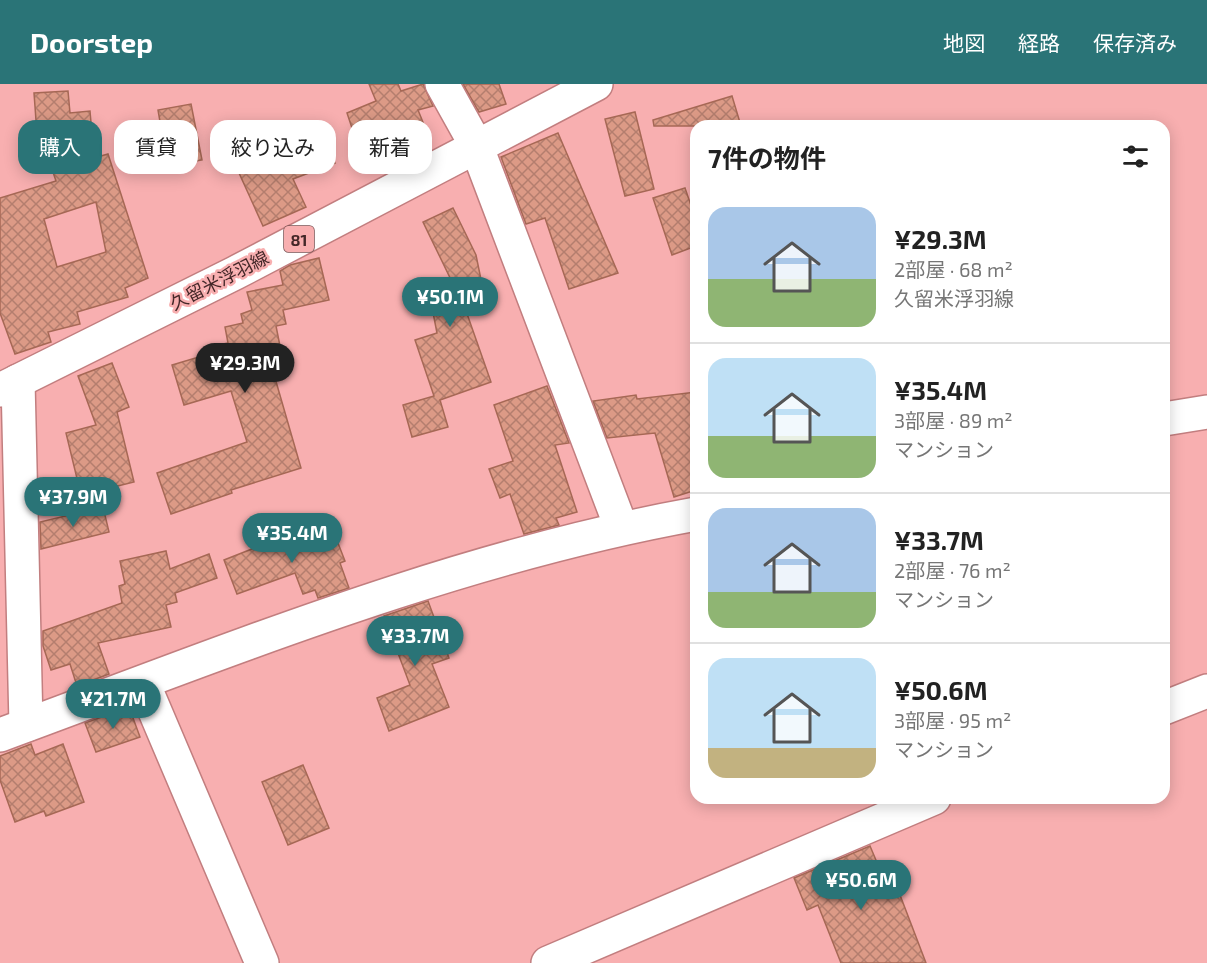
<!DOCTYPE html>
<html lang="ja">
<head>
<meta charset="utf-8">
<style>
	:root { --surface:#fff; --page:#f2f2f2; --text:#222; --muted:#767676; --line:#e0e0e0; --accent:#2a7477 }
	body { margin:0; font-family:"Exo 2","Noto Sans JP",sans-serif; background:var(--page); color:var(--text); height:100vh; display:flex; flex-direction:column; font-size:22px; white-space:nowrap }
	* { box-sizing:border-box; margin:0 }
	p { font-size:20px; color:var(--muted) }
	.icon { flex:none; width:33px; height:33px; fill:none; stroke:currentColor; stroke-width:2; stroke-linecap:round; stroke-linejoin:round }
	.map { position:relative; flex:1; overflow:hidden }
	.drawer { position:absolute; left:690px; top:36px; width:480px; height:684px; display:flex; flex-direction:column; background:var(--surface); border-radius:18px; box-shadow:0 3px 15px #0003 }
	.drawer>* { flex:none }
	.banner { position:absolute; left:18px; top:36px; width:570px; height:54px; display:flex; gap:12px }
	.price { position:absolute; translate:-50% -51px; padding:0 14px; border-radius:21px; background:var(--accent); color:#fff; font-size:20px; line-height:39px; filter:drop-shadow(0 2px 3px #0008) }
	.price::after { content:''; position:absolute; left:50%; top:36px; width:18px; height:14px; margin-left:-9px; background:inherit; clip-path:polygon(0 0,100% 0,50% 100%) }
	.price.on { background:#222; color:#fff }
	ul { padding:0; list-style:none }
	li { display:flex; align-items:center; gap:18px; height:150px; padding:0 18px }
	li+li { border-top:2px solid var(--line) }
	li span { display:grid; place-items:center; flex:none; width:168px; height:120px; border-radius:18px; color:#555 }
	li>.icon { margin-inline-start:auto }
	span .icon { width:72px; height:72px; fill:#fffc; stroke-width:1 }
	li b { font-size:26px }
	h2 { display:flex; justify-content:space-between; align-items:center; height:72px; padding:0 18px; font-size:26px }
	.chip { padding:0 21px; border-radius:18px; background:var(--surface); box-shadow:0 3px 15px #0003; font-size:21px; line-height:54px }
	.chip.on { background:var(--accent); color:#fff }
	header { display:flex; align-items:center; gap:36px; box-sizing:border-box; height:84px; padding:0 30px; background:var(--accent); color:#fff }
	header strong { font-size:28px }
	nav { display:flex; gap:33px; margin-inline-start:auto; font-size:21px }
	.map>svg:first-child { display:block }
	.building { fill:url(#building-cross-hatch); stroke:#a66855; stroke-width:1.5; fill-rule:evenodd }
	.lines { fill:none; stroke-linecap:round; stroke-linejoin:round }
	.minor-casing { stroke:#c27e7f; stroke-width:36 }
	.major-casing { stroke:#c27e7f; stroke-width:36 }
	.minor { stroke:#fff; stroke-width:33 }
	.major { stroke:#fff; stroke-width:33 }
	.labels { text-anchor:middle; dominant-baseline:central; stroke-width:5; stroke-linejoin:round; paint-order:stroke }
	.shield { fill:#f8afb0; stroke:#795051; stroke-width:1.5 }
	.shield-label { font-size:16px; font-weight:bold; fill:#432728 }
	.street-label { font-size:18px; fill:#432728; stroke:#f8afb0 }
</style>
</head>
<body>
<header>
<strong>Doorstep</strong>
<nav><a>地図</a><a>経路</a><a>保存済み</a></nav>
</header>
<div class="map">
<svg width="1207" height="879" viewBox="0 0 1207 879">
	<defs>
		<pattern id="building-cross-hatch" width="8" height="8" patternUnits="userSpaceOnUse" patternTransform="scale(1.5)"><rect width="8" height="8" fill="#dc9a86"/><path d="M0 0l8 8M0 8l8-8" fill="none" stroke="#b47e6e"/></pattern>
	</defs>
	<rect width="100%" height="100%" fill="#f8afb0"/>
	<g class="building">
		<polygon points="369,0 398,0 401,7 423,0 433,22 418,26 429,53 395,66 384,38 353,47 347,29 376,17"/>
		<polygon points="463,0 499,0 506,20 479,28"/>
		<path d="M 68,7 L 70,29 L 90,27 L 94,74 L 108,70 L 148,194 L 125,204 L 128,213 L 77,228 L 80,240 L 48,248 L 51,258 L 15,270 L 0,229 L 0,114 L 56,97 L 40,50 L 37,50 L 34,9 ZM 96,118 L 106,168 L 57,183 L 44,135 Z"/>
		<polygon points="732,12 741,42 654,42 653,36"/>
		<polygon points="191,20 202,76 157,84 150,51 162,49 158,26"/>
		<polygon points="635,28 654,105 625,112 605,35"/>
		<polygon points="314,42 335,79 293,95 306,123 263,142 235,80 285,57 283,53"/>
		<polygon points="558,49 618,189 569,205 545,134 526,140 501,73"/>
		<polygon points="685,104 696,136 696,162 672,171 653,114"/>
		<polygon points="453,124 476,171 486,220 465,224 491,298 440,316 448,343 412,353 403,321 434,312 415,256 437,249 429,208 454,202 423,138"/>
		<polygon points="319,174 329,216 283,226 286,240 276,242 286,292 275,294 301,384 231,406 232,409 171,430 157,389 247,358 231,307 184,321 172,281 219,267 218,261 228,259 225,243 243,239 241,230 252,226 247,208 283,201 280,187 290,181"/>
		<polygon points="112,279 129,323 117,328 134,398 81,411 66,349 96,341 78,292"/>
		<polygon points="547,302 569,359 555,361 577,428 556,434 559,441 524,450 510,410 500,414 489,385 513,377 494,321"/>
		<polygon points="696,308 696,406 674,413 655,349 607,354 593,317 636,311 637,315"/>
		<polygon points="103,423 109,448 41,465 40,438"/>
		<polygon points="315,440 322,459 336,454 345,477 340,479 349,504 318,514 315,506 303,510 295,489 237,510 224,476"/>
		<polygon points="166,467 170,485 209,470 217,494 175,509 177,518 166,521 171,543 98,559 109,590 77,602 70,580 51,586 43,562 43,547 122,519 119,502 125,500 120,477"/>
		<polygon points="428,517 449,574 432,580 449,623 389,647 377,614 410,601 384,532"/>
		<polygon points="129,623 140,653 96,668 85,639"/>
		<polygon points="31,660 35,671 63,660 84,718 46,732 44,727 15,738 0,696 0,672"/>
		<polygon points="303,681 329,744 288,761 262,698"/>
		<polygon points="870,762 892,814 900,811 926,879 841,879 818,821 807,826 794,794"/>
	</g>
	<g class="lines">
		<defs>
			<g id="minor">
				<polyline points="442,0 476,61 621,443"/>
				<polyline points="18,297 26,641"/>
				<polyline points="1164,335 1207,328"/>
				<polyline points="143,599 262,879"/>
				<polyline points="1164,624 1207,607"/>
				<path d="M 0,651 C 228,567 457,473 696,430"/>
				<polyline points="548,879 934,714"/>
			</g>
			<polyline id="major" points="0,306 235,189 596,0"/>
		</defs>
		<use href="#minor" class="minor-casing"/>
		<use href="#major" class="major-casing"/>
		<use href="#minor" class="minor"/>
		<use href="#major" class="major"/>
	</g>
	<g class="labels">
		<rect class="shield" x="284" y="142" width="30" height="26" rx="4.5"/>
		<g class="shield-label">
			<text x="299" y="155">81</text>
		</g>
		<g class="street-label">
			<text transform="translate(219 196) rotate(-27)">久留米浮羽線</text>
		</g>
	</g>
</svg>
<b class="price" style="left:450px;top:244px">¥50.1M</b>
<b class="price on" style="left:245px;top:310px">¥29.3M</b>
<b class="price" style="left:73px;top:444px">¥37.9M</b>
<b class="price" style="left:292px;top:480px">¥35.4M</b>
<b class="price" style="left:415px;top:583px">¥33.7M</b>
<b class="price" style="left:113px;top:646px">¥21.7M</b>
<b class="price" style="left:861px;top:827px">¥50.6M</b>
<div class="banner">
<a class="chip on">購入</a>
<a class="chip">賃貸</a>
<a class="chip">絞り込み</a>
<a class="chip">新着</a>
</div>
<section class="drawer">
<h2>7件の物件<svg class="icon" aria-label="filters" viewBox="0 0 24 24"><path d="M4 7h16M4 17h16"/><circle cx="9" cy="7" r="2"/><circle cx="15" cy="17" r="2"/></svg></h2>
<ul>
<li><span style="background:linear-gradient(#a9c7e8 60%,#8fb573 0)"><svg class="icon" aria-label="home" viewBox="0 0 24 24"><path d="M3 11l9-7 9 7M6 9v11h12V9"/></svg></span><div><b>¥29.3M</b><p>2部屋 · 68 m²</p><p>久留米浮羽線</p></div></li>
<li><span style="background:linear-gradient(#bfe0f5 65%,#8fb573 0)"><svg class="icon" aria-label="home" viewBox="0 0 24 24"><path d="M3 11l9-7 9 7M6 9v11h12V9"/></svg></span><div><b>¥35.4M</b><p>3部屋 · 89 m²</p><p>マンション</p></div></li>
<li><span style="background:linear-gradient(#a9c7e8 70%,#8fb573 0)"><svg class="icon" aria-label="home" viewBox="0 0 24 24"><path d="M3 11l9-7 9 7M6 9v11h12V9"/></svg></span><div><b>¥33.7M</b><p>2部屋 · 76 m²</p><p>マンション</p></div></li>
<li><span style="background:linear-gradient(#bfe0f5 75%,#c2b280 0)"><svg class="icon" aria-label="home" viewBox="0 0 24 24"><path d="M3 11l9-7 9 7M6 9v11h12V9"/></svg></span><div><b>¥50.6M</b><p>3部屋 · 95 m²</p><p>マンション</p></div></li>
</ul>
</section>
</div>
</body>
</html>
